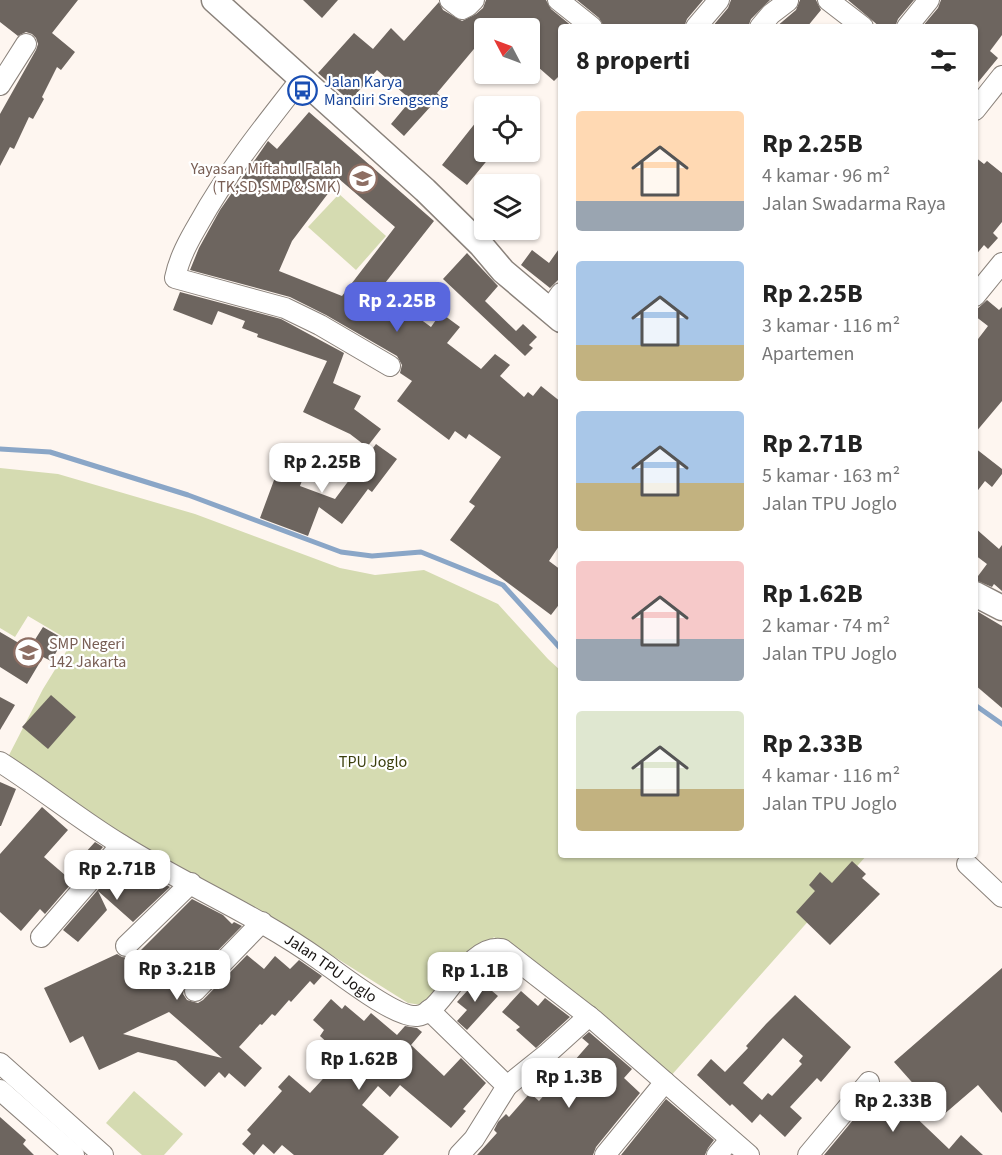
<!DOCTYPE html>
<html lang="id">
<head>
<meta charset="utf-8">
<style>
	:root { --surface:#fff; --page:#f6f6f6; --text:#222; --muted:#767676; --accent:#5967de }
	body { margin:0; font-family:"Source Sans 3",sans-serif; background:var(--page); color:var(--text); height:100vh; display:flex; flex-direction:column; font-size:22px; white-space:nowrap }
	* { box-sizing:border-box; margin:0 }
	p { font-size:20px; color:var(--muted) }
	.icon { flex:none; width:33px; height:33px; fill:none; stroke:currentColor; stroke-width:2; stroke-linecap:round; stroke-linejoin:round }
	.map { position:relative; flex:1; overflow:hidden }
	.drawer { position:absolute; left:558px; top:24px; width:420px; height:834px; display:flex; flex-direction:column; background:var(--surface); border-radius:6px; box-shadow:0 2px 4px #0004 }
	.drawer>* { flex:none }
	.needle { width:39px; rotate:311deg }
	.tools { position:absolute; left:474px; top:18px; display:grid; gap:12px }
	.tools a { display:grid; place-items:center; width:66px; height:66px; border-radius:6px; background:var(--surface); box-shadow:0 2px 4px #0004; font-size:30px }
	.price { position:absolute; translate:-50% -51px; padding:0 14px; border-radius:12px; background:#fff; color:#222; font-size:20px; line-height:39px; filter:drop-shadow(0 2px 3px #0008) }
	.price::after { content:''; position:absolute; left:50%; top:36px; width:18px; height:14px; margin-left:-9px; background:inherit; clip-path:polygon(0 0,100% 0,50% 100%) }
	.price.on { background:var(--accent); color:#fff }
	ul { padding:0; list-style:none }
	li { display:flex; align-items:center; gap:18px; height:150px; padding:0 18px }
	li span { display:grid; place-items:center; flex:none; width:168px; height:120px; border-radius:6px; color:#555 }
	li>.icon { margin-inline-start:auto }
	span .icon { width:72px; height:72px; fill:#fffc; stroke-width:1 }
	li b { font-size:26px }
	h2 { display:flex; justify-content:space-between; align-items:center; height:72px; padding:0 18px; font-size:26px }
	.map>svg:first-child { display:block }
	.green { fill:#d5dbb1 }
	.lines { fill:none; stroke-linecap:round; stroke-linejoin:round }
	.stream { stroke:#8aa6c7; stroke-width:5 }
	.building { fill:#6d655f; fill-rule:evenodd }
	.minor-casing { stroke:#8a827b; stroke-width:22 }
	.major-casing { stroke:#8a827b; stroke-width:27 }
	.minor { stroke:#fff; stroke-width:20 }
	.major { stroke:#fff; stroke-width:24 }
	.labels { text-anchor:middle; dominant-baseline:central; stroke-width:4.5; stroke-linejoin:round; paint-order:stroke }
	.transit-label { font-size:16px; fill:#164399; stroke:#fff; text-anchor:start }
	.education-label { font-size:16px; fill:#785e54; stroke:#fff; text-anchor:end }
	.park-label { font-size:16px; fill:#3b3f0d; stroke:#fff }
	.street-label { font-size:16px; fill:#171311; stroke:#fff }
</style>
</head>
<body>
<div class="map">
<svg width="1002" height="1155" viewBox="0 0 1002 1155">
	<rect width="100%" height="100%" fill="#fef6f0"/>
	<g class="green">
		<polygon points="339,194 386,236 356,270 308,227"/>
		<polygon points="0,468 58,474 195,514 340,568 375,575 424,570 498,604 548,659 561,671 561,855 867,855 669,1078 494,937 435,1007 408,1003 290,929 115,831 33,771 8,757 43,689 72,642 28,616 15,637 0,628"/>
		<polygon points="134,1091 183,1134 164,1155 142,1155 106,1123"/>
	</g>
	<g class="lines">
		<g class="stream">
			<polyline points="0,449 50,452 188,495 341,552 372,556 421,552 503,585 561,649"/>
			<polyline points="975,705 1002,724"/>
		</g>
	</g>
	<g class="building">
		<polygon points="0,0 78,0 52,33 75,52 61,70 57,67 42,97 44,99 33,119 29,117 14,149 10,147 0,166 0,114 36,50 38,44 36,38 32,34 26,32 18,36 0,22"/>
		<polygon points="303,0 338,0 322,18"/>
		<polygon points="486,0 546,0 551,9 573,27 561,27 561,74 554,81 530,60 530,28 484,28 484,37 437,93 440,96 404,136 391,124 411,100 377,70 350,101 318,73 354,33 373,49 391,28 404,41 439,2 443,10 462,21 476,14 483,8"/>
		<polygon points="577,0 703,0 687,19 684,27 604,27 599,18"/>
		<polygon points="731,0 770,0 751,19 748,27 712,27 728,8"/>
		<polygon points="800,0 816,0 821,10 807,27 776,27 796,10"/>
		<polygon points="848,0 914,0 898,19 895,27 880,27"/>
		<polygon points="941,0 1002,0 1002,35 990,51 998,58 975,86 975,27 922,27 938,8"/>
		<path d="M 309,112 L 434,221 L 378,292 L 414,318 L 416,316 L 431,327 L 441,313 L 460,327 L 447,343 L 481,369 L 495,354 L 510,365 L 500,376 L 524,397 L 528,392 L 533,396 L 541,386 L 561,402 L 561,543 L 549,561 L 561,570 L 561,602 L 551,615 L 450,540 L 475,506 L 469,502 L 501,457 L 469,434 L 466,439 L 455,431 L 449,440 L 397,401 L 412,381 L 400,373 L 402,365 L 397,356 L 326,315 L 290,297 L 190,270 L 199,248 L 220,210 L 268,141 L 277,149 ZM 339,179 L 395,227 L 342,296 L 279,271 L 292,241 Z"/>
		<polygon points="484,112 484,152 494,152 467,185 442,165"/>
		<polygon points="975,157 984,164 987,161 1002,173 1002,222 993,233 998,238 988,249 984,245 975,256"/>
		<polygon points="561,246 561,277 550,288 521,265 532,250 549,263"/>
		<polygon points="467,253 498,286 485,301 516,331 523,324 537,337 529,345 533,348 525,356 443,279"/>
		<polygon points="180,292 281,319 344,353 333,383 361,396 354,409 381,429 367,447 350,434 303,412 327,361 257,337 258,334 242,328 245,321 218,311 212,325 173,310"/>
		<polygon points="987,300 999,310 1002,307 1002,401 975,433 975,343 988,326 975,316 975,311"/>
		<polygon points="376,444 397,459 372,492 368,489 342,524 319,507 308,536 260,518 280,464 305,473 300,486 335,499"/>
		<polygon points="975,448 1002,469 1002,474 992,487 985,481 975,494"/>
		<polygon points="975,528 999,549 1002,545 1002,591 994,584 992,587 975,580 987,564 975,555"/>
		<polygon points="975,610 1002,626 1002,708 975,685"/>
		<polygon points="43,627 64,639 51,661 43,657 27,684 0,667 0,632 29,649"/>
		<polygon points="51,695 76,717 48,749 22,727"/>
		<polygon points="0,697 15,705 0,730"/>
		<polygon points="0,782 16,789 1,826 0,826"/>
		<polygon points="42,807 68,830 44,857 65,875 95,842 103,847 45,914 40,909 21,931 0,912 0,854"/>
		<polygon points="852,861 866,874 862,878 880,894 830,945 796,912 815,891 809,885 820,872 832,883"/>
		<polygon points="118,867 136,883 145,873 170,887 133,922 98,891 107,910 78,942 63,930"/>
		<path d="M 192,899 L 223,915 L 232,924 L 234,922 L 242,926 L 186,983 L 183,994 L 187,1000 L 198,1003 L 203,1000 L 247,955 L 264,969 L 275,956 L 290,969 L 299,960 L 322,976 L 314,985 L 310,981 L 291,1002 L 289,1000 L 275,1016 L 272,1014 L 262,1025 L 260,1024 L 239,1047 L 262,1068 L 245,1087 L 229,1073 L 225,1078 L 219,1072 L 205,1087 L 176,1061 L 138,1052 L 99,1070 L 83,1036 L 70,1043 L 44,988 L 117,954 L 122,957 L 128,958 L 130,961 ZM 169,1012 L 222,1058 L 123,1034 Z"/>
		<polygon points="1002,968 1002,1113 978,1085 942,1116 894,1062"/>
		<polygon points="478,979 498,996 467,1030 457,1021 467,1010 457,1002"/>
		<polygon points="521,991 538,1006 545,998 570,1017 536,1048 516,1030 520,1027 502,1012"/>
		<path d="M 795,995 L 851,1047 L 821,1082 L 817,1078 L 790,1107 L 802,1118 L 785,1137 L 760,1114 L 752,1123 L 732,1104 L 730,1106 L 697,1075 L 711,1059 L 725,1072 L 748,1048 L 746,1046 L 766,1024 ZM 783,1038 L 803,1056 L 799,1061 L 802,1064 L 772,1096 L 768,1093 L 762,1100 L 743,1083 Z"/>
		<polygon points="331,999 342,1009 345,1005 364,1021 371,1013 397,1035 405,1026 417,1028 422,1032 411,1045 444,1076 461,1058 486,1083 463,1109 466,1111 451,1128 400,1085 390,1097 378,1086 362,1105 399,1137 383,1155 294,1155 282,1145 274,1154 263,1144 254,1155 242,1144 251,1134 247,1130 282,1091 278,1087 289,1075 310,1093 343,1057 320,1036 324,1030 313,1020"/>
		<polygon points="589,1032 632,1069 624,1078 640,1093 596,1147 593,1155 477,1155 497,1133 494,1130 498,1122 506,1114 509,1117 530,1093 539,1101 589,1044 582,1038"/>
		<polygon points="881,1084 949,1149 961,1135 983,1155 824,1155 878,1090"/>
		<polygon points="666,1099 714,1140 708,1148 705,1155 621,1155"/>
		<polygon points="0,1117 26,1140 23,1144 34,1155 0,1155"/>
	</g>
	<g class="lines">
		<defs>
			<g id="minor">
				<polyline points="450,0 462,9 468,6 474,0"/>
				<polyline points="558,0 592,27"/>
				<polyline points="828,0 863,27"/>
				<polyline points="696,27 719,0"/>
				<polyline points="760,27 771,14 788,1"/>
				<polyline points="907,27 929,0"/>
				<path d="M 301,79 C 265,125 228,171 199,223 C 189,240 179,258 175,278 L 285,308 L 320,325 L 390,366"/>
				<polyline points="0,85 26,44"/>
				<polyline points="975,110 1002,76"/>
				<polyline points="975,296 1002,263"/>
				<polyline points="549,310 561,293"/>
				<path id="s1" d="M 0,762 C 41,788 79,819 120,844 C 185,885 257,915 320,960 C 340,974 395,1018 417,1016 C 444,1014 466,943 502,949 L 595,1021 L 749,1155"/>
				<polyline points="967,864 1002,897"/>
				<polyline points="41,937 121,845"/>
				<polyline points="126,946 191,883"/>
				<polyline points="195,991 262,922"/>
				<polyline points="429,1010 507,1086 474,1139 459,1155"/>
				<polyline points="0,1063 103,1155"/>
				<polyline points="507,1086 548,1053 589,1016"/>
				<polyline points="0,1090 74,1155"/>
				<polyline points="605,1155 665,1082"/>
				<polyline points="717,1155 730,1140"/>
				<polyline points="808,1155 869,1082"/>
			</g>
			<g id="major">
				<polyline points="214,0 425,190 481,245 503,271 561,320"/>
				<polyline points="975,594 1002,608"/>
			</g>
		</defs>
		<use href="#minor" class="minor-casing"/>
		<use href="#major" class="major-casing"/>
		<use href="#minor" class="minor"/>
		<use href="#major" class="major"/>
	</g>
	<defs>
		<symbol id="bus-ring" viewBox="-11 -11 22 22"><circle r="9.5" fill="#fff" stroke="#1a4fb4" stroke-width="1.5"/><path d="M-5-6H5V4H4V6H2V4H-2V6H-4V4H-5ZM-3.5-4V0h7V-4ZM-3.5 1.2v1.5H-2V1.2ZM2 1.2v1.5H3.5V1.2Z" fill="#1a4fb4"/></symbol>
		<symbol id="school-ring" viewBox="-11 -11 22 22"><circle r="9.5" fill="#fff" stroke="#8d6e63" stroke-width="1.5"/><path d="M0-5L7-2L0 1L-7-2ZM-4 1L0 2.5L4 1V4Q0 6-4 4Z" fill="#8d6e63"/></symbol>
	</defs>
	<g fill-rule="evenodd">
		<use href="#bus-ring" x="286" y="74" width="33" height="33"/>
		<use href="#school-ring" x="346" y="162" width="33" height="33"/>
		<use href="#school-ring" x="12" y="636" width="33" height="33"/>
	</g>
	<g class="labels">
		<g class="transit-label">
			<text x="324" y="82">Jalan Karya<tspan x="324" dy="18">Mandiri Srengseng</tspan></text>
		</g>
		<g class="education-label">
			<text x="341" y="169">Yayasan Miftahul Falah<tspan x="341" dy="18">(TK,SD,SMP &amp; SMK)</tspan></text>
			<text x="49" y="644" text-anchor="start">SMP Negeri<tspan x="49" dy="18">142 Jakarta</tspan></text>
		</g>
		<g class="park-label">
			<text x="373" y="762">TPU Joglo</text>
		</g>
		<g class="street-label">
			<text stroke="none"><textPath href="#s1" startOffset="390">Jalan TPU Joglo</textPath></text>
		</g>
	</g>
</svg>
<div class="tools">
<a><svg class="needle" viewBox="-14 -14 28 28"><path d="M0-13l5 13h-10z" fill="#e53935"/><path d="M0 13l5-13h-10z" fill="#767676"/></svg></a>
<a><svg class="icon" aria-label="locate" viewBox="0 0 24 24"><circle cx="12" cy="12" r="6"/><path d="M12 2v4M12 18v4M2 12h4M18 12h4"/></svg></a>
<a><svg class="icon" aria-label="layers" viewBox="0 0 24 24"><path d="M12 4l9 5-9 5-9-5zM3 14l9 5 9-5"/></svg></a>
</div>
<b class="price on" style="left:397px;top:333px">Rp 2.25B</b>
<b class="price" style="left:322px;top:494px">Rp 2.25B</b>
<b class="price" style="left:117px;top:901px">Rp 2.71B</b>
<b class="price" style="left:177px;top:1001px">Rp 3.21B</b>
<b class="price" style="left:475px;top:1003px">Rp 1.1B</b>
<b class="price" style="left:359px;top:1091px">Rp 1.62B</b>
<b class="price" style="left:569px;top:1109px">Rp 1.3B</b>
<b class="price" style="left:893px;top:1133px">Rp 2.33B</b>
<section class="drawer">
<h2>8 properti<svg class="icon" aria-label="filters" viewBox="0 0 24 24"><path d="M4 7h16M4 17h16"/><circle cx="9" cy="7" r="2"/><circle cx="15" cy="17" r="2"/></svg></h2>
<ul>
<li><span style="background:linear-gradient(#ffd9b3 75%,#9aa5b1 0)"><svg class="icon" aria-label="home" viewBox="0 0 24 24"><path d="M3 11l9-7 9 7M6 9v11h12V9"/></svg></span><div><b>Rp 2.25B</b><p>4 kamar · 96 m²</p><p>Jalan Swadarma Raya</p></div></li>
<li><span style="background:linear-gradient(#a9c7e8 70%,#c2b280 0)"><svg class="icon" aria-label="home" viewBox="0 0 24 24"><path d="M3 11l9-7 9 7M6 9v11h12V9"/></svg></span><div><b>Rp 2.25B</b><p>3 kamar · 116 m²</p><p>Apartemen</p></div></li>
<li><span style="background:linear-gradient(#a9c7e8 60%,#c2b280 0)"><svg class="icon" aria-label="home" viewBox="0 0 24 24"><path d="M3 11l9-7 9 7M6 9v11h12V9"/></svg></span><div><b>Rp 2.71B</b><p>5 kamar · 163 m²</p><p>Jalan TPU Joglo</p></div></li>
<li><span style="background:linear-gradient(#f6c9c9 65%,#9aa5b1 0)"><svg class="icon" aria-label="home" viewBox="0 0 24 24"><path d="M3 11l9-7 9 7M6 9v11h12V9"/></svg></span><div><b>Rp 1.62B</b><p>2 kamar · 74 m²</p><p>Jalan TPU Joglo</p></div></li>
<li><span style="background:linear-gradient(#dfe7d0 65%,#c2b280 0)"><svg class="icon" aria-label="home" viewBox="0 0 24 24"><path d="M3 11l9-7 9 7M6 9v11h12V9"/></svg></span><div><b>Rp 2.33B</b><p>4 kamar · 116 m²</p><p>Jalan TPU Joglo</p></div></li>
</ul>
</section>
</div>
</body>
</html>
